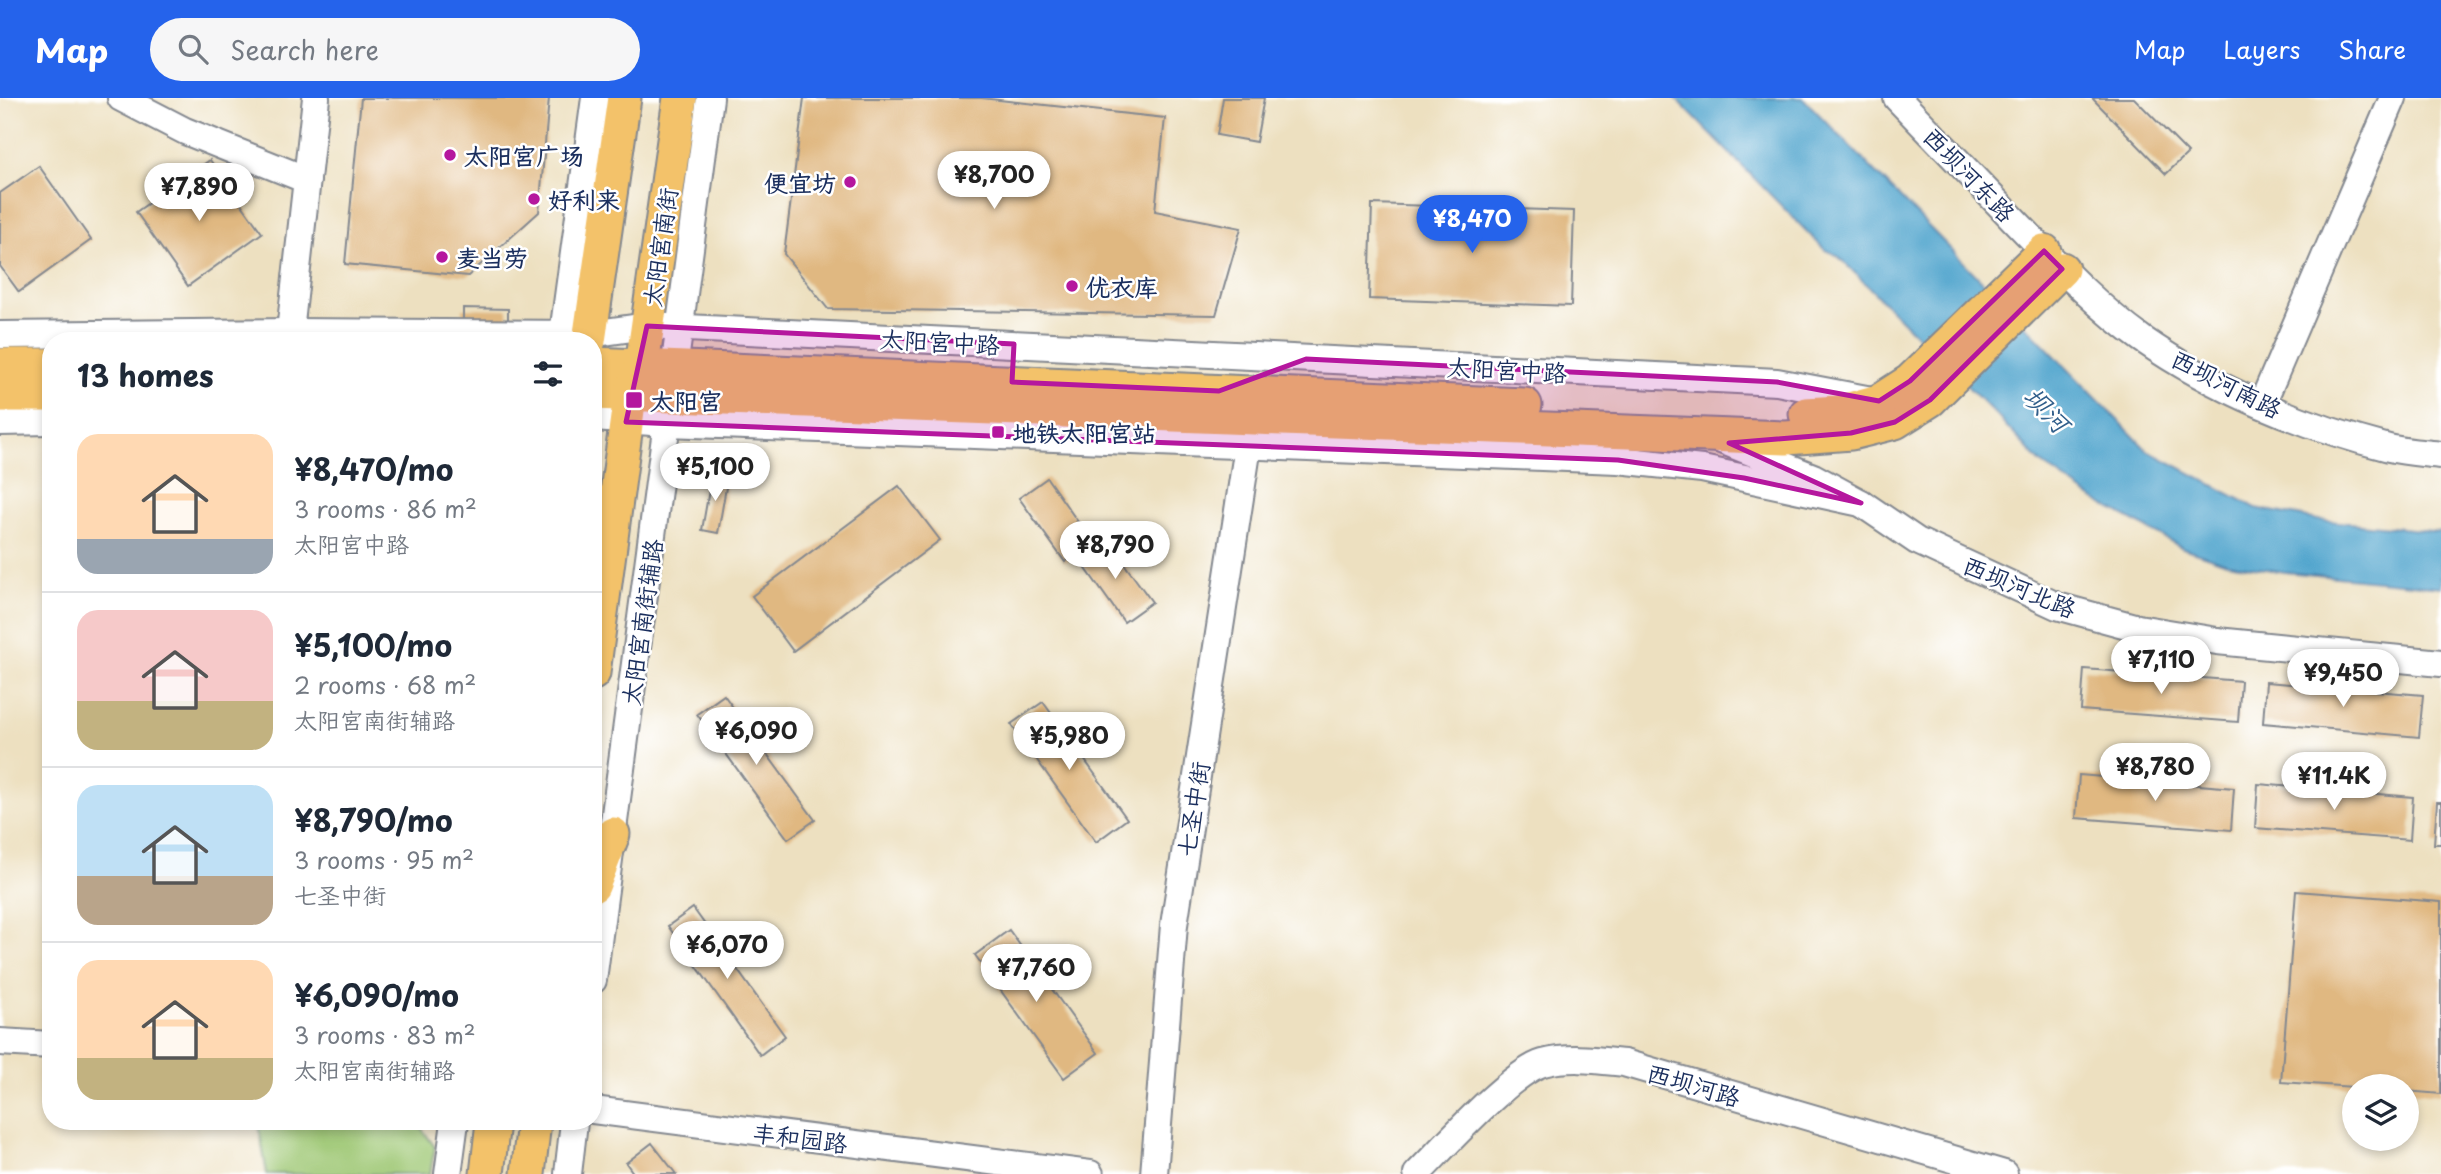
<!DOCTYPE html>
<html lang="en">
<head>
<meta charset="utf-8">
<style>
	:root { --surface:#fff; --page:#f6f6f7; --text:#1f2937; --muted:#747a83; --line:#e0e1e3; --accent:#2563eb }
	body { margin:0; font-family:"Playpen Sans","LXGW WenKai TC",sans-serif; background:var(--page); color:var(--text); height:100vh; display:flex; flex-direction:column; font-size:26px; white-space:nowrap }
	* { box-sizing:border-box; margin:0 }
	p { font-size:23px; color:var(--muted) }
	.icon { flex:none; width:38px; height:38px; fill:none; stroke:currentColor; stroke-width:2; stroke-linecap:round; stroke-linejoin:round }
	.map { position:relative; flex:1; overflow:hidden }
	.side { position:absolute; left:42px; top:234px; width:560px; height:798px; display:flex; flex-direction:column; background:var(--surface); border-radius:28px; box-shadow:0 4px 10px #0003 }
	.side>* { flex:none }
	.tools { position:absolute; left:2342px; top:976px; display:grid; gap:14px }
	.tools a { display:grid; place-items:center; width:77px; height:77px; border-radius:50%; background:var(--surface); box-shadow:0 4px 10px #0003; font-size:35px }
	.price { position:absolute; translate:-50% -60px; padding:0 16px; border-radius:24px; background:#fff; color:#222; font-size:23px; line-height:46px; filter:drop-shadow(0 2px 4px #0008) }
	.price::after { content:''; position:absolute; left:50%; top:42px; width:21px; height:16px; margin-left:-10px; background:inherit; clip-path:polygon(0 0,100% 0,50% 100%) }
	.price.active { background:var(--accent); color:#fff }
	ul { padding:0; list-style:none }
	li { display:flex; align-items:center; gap:21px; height:175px; padding:0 35px }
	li+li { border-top:2px solid var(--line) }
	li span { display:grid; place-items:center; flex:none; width:196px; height:140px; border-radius:21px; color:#555 }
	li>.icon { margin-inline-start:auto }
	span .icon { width:84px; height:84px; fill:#fffc; stroke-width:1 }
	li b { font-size:30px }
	h2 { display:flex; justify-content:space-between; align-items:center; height:84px; padding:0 35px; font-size:30px }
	header { display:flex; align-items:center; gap:42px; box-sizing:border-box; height:98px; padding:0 35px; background:var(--accent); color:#fff }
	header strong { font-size:33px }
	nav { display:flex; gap:38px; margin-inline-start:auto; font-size:24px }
	.search { width:490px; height:63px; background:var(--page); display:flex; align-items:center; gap:18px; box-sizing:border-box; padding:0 24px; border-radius:38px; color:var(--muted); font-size:26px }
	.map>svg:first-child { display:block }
	.green { fill:#9ec773; stroke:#5c7b68; stroke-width:2 }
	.water { fill:#52a6ce; stroke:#366a96; stroke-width:2 }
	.building { fill:#e0b881 }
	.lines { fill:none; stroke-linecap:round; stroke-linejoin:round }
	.minor-casing { stroke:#84888f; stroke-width:30 }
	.major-casing { stroke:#84888f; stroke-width:37 }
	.minor { stroke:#fff; stroke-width:26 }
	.major { stroke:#f3c26a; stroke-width:33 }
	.marked { fill:#b5179e; fill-opacity:0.2; stroke:#b5179e; stroke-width:5; stroke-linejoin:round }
	.poi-dot { fill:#b5179e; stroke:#fff; stroke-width:2.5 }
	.labels { text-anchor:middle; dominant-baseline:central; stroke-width:5; stroke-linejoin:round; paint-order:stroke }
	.poi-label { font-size:24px; font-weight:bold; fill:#1b2f5e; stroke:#fff; text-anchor:start }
	.street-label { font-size:24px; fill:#1b2f5e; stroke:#fff }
	.water-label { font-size:26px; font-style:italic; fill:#315f8b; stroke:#fff }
</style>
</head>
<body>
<header>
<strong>Map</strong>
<div class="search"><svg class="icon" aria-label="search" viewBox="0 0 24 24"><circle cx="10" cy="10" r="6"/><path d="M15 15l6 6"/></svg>Search here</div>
<nav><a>Map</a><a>Layers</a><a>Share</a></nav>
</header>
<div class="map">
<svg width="2441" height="1076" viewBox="0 0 2441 1076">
	<rect width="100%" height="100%" fill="#fff"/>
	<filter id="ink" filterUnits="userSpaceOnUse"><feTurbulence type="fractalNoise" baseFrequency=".0143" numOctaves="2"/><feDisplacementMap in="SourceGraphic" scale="14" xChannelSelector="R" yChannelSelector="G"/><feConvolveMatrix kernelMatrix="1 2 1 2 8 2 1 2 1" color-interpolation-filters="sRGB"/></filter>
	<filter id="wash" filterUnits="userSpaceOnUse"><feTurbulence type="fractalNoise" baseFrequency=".00686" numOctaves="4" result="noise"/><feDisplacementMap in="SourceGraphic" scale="28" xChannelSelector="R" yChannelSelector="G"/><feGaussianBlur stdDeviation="1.57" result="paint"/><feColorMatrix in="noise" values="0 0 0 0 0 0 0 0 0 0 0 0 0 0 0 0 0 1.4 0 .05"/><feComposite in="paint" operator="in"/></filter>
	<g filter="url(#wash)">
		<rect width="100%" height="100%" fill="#ede0c0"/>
		<polygon class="green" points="258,1024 417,1024 435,1049 430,1076 267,1076"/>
		<polygon class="water" points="1675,0 1803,0 2147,352 2256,410 2318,422 2441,434 2441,489 2285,474 2227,465 2183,450 2093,401 2041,365 1997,318 1837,157 1825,152"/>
		<g id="blocks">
			<g class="building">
				<polygon points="361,0 549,0 539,114 468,178 345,166"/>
				<polygon points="804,0 981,0 1165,20 1155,113 1241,130 1216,217 828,211 784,156"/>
				<polygon points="1223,0 1264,0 1256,44 1217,37"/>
				<polygon points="2092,0 2134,0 2188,55 2166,76"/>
				<polygon points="210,62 262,135 188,188 136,114"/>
				<polygon points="39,68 91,142 19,194 0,168 0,95"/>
				<polygon points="1372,106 1574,113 1571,208 1369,201"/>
				<polygon points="463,210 508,211 508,226 463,225"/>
				<polygon points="712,375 728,378 718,435 702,432"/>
				<polygon points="1047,380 1092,444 1065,464 1019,400"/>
				<polygon points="899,388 940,442 793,553 752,498"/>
				<polygon points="1106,441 1152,504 1124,524 1079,461"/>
				<polygon points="2084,571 2241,583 2238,624 2081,612"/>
				<polygon points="2266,584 2423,597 2419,639 2263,625"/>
				<polygon points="724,597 815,722 788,741 697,616"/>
				<polygon points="1043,604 1127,721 1096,744 1011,626"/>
				<polygon points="2079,677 2234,690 2231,732 2076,720"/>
				<polygon points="2258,686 2413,699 2410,742 2255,730"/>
				<polygon points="2437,704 2441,704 2441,746 2434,746"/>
				<polygon points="2296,793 2441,804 2441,996 2406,993 2406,989 2354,989 2281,984"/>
				<polygon points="693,810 785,938 760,957 668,828"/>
				<polygon points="1009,832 1098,955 1064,980 975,857"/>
				<polygon points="652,1045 676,1076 634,1076 626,1065"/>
			</g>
		</g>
	</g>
	<g filter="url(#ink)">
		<use href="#blocks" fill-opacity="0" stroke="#84888f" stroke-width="2"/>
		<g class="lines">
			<defs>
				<g id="minor">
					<polyline points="121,0 185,33 307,82"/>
					<path d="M 1897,0 C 1937,42 1978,84 2018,126 C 2057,166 2096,208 2142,241 C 2215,292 2303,328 2389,350 C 2405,354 2424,355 2441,357"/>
					<polyline points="290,234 316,0"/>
					<polyline points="0,237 290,234 590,236 647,228 1777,284 1877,303"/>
					<polyline points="562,243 595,0"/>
					<polyline points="2262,306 2393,0"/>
					<polyline points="593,320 667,325 1618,362 1702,371 1861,405"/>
					<polyline points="0,324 51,323"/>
					<polyline points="1721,342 1813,379 1861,405 1917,443 2057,508 2138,530 2217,543 2441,565"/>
					<polyline points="593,882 710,0"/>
					<polyline points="0,944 51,947"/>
					<polyline points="593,1012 1090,1076"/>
					<polyline points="448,1076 455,1024"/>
					<polyline points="568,1076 574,1024"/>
					<polyline points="1154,1076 1174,827 1248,348"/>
					<path d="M 1417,1076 C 1443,1050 1511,974 1543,965 C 1570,958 1596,962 1624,965 L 2004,1076"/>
				</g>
				<g id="major">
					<polyline points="589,243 624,0"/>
					<polyline points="593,266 1525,307"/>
					<polyline points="0,267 51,267"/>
					<polyline points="593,295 1786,340 1851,335 1895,324 1930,302 2062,171"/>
					<polyline points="0,297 51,297"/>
					<polyline points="1806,316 1839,314 1879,303 1910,283 2044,153"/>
					<polyline points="593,575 630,297 642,267 680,0"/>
					<polyline points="593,788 613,736"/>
					<polyline points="487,1076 493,1024"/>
					<polyline points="528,1076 534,1024"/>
				</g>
			</defs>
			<use href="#minor" class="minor-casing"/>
			<use href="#major" class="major-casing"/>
			<use href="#minor" class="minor"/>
			<use href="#major" class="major"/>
		</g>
	</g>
	<path class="marked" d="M 2044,153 L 2062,171 L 1930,302 L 1895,324 L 1851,335 L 1729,345 L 1861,405 L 1744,380 L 1618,362 L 626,324 L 647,228 L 1014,246 L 1012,284 L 1219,293 L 1306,261 L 1777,284 L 1879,303 L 1910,283 Z"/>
	<g class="poi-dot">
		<circle cx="450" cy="57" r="7"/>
		<circle cx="850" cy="84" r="7"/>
		<circle cx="534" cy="101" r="7"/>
		<circle cx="442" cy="159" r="7"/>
		<circle cx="1072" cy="188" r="7"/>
		<rect x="625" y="293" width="18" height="18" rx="3.5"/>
		<rect x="991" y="327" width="14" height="14" rx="3.5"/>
	</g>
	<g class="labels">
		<g class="poi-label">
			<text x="464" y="57">太阳宫广场</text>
			<text x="836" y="84" text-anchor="end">便宜坊</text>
			<text x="548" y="101">好利来</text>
			<text x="456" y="159">麦当劳</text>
			<text x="1086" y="188">优衣库</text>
			<text x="650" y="302">太阳宫</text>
			<text x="1012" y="334">地铁太阳宫站</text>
		</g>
		<g class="street-label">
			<text transform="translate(1970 76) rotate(46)">西坝河东路</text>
			<text transform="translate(659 149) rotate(-82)">太阳宫南街</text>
			<text transform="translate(940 243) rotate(3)">太阳宫中路</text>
			<text transform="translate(1507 271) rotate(3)">太阳宫中路</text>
			<text transform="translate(2227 285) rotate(27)">西坝河南路</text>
			<text transform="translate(2020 488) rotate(23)">西坝河北路</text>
			<text transform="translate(641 524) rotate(-82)">太阳宫南街辅路</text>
			<text transform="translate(1192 711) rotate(-81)">七圣中街</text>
			<text transform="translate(1694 986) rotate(16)">西坝河路</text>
			<text transform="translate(800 1039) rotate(7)">丰和园路</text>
		</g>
		<g class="water-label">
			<text transform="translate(2047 311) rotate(45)">坝河</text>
		</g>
	</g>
</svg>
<div class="tools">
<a><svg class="icon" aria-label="layers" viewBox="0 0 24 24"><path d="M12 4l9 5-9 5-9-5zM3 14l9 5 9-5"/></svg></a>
</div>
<b class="price" style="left:994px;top:113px">¥8,700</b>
<b class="price" style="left:199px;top:125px">¥7,890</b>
<b class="price active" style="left:1472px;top:157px">¥8,470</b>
<b class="price" style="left:715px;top:405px">¥5,100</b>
<b class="price" style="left:1115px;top:483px">¥8,790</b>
<b class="price" style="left:2161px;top:598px">¥7,110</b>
<b class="price" style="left:2343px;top:611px">¥9,450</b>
<b class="price" style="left:756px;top:669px">¥6,090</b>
<b class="price" style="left:1069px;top:674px">¥5,980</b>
<b class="price" style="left:2155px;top:705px">¥8,780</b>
<b class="price" style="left:2334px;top:714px">¥11.4K</b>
<b class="price" style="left:727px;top:883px">¥6,070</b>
<b class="price" style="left:1036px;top:906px">¥7,760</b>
<section class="side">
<h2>13 homes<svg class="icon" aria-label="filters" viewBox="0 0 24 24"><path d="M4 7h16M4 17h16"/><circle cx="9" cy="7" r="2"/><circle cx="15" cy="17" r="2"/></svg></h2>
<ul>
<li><span style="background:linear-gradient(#ffd9b3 75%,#9aa5b1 0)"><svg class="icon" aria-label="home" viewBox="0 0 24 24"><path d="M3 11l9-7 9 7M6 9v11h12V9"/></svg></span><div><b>¥8,470/mo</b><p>3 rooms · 86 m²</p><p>太阳宫中路</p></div></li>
<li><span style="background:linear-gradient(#f6c9c9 65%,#c2b280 0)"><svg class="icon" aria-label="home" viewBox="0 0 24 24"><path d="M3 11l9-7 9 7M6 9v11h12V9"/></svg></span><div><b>¥5,100/mo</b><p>2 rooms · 68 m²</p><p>太阳宫南街辅路</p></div></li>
<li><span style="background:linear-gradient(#bfe0f5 65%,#b9a48a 0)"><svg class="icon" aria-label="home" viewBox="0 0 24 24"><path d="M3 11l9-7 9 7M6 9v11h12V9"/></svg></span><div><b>¥8,790/mo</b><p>3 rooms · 95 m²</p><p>七圣中街</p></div></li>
<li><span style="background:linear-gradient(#ffd9b3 70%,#c2b280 0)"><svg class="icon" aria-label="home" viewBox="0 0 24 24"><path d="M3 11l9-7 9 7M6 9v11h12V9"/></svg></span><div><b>¥6,090/mo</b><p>3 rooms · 83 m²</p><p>太阳宫南街辅路</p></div></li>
</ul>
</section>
</div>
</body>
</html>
